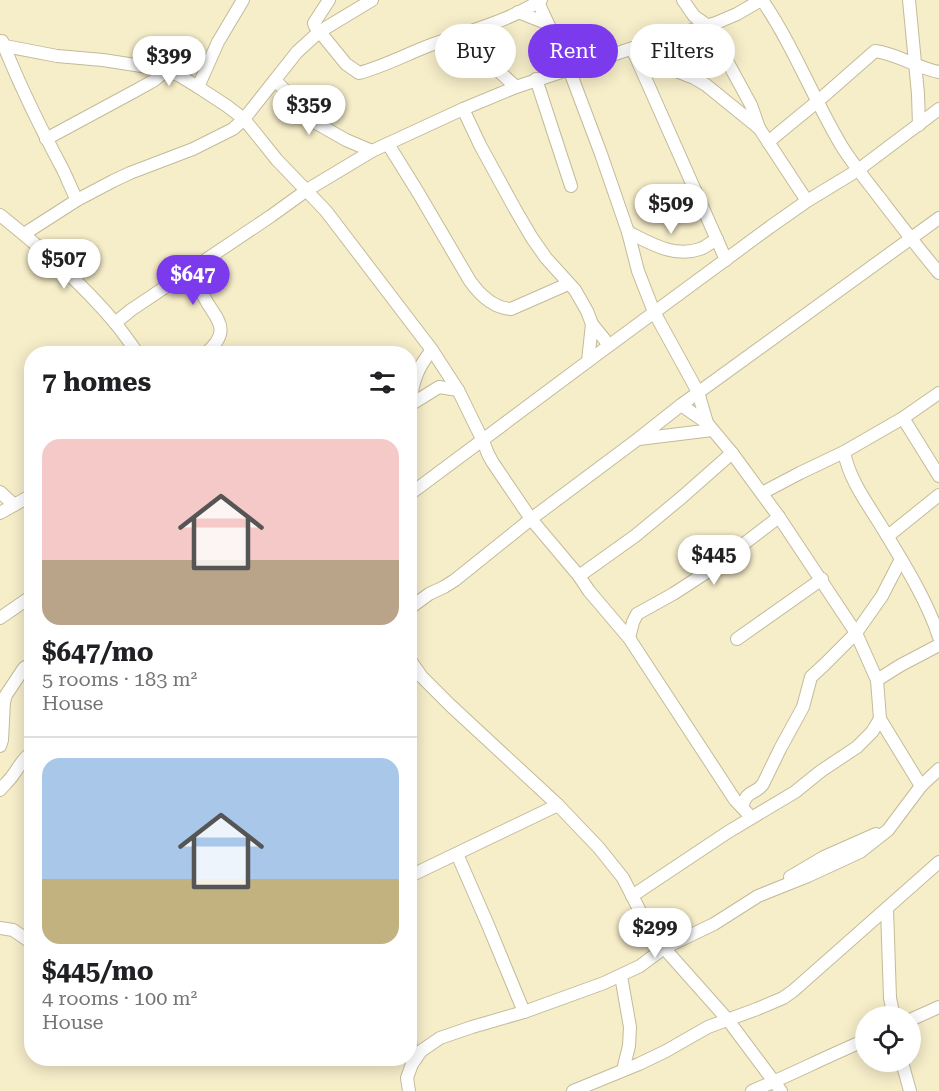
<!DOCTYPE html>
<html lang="en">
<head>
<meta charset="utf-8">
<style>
	:root { --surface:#fff; --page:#f2f2f2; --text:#202124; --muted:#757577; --line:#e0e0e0; --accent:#7c3aed }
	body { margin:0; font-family:"Roboto Serif",serif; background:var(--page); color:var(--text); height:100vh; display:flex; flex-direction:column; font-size:22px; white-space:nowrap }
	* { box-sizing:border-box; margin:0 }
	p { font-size:20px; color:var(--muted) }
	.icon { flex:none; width:33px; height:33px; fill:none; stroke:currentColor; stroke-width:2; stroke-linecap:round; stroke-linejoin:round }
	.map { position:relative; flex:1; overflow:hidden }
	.panel { position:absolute; left:24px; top:346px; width:393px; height:720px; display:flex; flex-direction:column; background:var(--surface); border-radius:24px; box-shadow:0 3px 15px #0003 }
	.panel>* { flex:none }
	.banner { position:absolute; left:435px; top:24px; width:414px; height:54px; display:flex; gap:12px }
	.buttons { position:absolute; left:855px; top:1006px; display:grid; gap:12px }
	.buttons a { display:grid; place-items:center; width:66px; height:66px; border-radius:50%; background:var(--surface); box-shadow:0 3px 15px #0003; font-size:30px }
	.price { position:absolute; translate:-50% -51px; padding:0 14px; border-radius:21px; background:#fff; color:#222; font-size:20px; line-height:39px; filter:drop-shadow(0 2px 3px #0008) }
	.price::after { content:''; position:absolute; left:50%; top:36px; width:18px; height:14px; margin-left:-9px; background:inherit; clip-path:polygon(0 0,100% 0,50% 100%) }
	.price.selected { background:var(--accent); color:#fff }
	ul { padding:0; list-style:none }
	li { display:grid; align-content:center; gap:12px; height:318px; padding:0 18px }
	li+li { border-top:2px solid var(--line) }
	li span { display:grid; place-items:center; height:186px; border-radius:18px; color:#555 }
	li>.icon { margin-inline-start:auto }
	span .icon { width:108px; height:108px; fill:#fffc; stroke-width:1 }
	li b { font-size:26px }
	h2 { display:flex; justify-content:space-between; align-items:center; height:72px; padding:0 18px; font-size:26px }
	.chip { padding:0 21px; border-radius:27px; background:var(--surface); box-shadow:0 3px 15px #0003; font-size:21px; line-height:54px }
	.chip.selected { background:var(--accent); color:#fff }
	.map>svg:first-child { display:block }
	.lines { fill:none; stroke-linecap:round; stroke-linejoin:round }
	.minor-casing { stroke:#c3bb98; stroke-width:14 }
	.minor { stroke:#fff; stroke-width:12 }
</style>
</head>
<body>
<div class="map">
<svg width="939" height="1091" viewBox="0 0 939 1091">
	<rect width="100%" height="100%" fill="#f6edc9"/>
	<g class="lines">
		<defs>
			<g id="minor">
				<path d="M 329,0 L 314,23 L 315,26 L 346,64 L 359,73 C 382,67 405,55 428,46 C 466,32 507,22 541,0"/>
				<polyline points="537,0 569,69 601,154 628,232 638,271 654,312 698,392 707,423"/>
				<polyline points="683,0 694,16 708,26 751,105 759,128 807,201"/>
				<path d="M 762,0 C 793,45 813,98 841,145 C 852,163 866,180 879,197 C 899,223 918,248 939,273"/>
				<polyline points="909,0 918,94 919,125"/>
				<polyline points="518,12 546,23"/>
				<polyline points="463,33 477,51 516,87"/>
				<path d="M 2,41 C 19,84 39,125 61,166 C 67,177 71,189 77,200"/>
				<polyline points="0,45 57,56 103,60 167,70 180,76 198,87 227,106 244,119 277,160 326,211 432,350 458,390 483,441 488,454 493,463 531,519 579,576 589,591 629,638 735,800 751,817"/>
				<polyline points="633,52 635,55 694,78 706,85 759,128"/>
				<polyline points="635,55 726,260"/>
				<polyline points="536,79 571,186"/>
				<polyline points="275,80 316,123 346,140 372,151"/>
				<polyline points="198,87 218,42 243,0"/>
				<polyline points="463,109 480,145 515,209 532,238 546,258 575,290 587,311 592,324 609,345"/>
				<polyline points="46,139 135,91 153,81 167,70"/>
				<path d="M 768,142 L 818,101 L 875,51 C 898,54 917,68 939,72"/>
				<path d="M 388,144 L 419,194 L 470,281 C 480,295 493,308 511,309 L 568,284"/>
				<path d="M 0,215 C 41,248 82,283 116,324 C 124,334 131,344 138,354"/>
				<path d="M 628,232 C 650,243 674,258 700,249 C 706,247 711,242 717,239"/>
				<polyline points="24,234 77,200 113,181 130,173 193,149 233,129 244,119 297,52 319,32 372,0"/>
				<path d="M 199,264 C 199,272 197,280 200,288 C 210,317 238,326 205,354"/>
				<polyline points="115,323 131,310 271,216 307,190 372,151 463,109 516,87 648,43 716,23 737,14 761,0"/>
				<polyline points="588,361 592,324"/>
				<path d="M 410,404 C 413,381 417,368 432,350"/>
				<polyline points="410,405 439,387 458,390"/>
				<polyline points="681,405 707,423 732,453 779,517 856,633 877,680 880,719 921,786"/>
				<polyline points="903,418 939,476"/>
				<polyline points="639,439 712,430"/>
				<path d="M 844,452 C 850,483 871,508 886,534 C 906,567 927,601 939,637"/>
				<polyline points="0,492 14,505"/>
				<polyline points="762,493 800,473 844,452 903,418 939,393"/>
				<polyline points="410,494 599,353 770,227 807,201 858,170 939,109"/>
				<polyline points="0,513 32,495"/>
				<polyline points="888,536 939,495"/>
				<polyline points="579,576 635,536 681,498 732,453"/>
				<polyline points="410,608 429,594 444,587 455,580 531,519 638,439 681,405 939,218"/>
				<polyline points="0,618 32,596"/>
				<polyline points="629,638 633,622 637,614 673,594 707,572 779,517"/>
				<polyline points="737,639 822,579"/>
				<polyline points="410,660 422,677 450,705 558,805 599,848 623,878 643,917 664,948 728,1020 781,1091"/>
				<polyline points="877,680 901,665 939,645"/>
				<polyline points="0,746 2,740 4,702 6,695 24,668 32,663"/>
				<path d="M 0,790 C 4,785 9,781 13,775 C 19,767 23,758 32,752"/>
				<path d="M 742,807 C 748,788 754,796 763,784 L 780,749 L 803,707 L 811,677 L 825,664 L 856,633 L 882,596 L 901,559"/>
				<polyline points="457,854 488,925 524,1012"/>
				<polyline points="410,876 558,805"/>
				<polyline points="790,877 824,857 876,834"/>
				<polyline points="632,896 728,832 795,792 821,771 857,747 872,732 880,719"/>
				<polyline points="887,909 890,998 894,1017"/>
				<polyline points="0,928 13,930 32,943"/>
				<polyline points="621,976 630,1027 629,1046 623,1070"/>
				<polyline points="910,1020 939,1007"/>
				<polyline points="410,1038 412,1064"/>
				<polyline points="902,1062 910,1091"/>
				<polyline points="409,1091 407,1078 412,1064 421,1051 440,1038 472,1027 524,1012 604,983 640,966 664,948 714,924 758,896 808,876 860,852 888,830 921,786 939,769"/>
				<polyline points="573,1091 639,1064 666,1051 708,1027 757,1009 783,998 793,991 939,862"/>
				<path d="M 752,1091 C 791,1075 827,1056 866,1040"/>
			</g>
		</defs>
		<use href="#minor" class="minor-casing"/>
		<use href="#minor" class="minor"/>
	</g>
</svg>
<div class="buttons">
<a><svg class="icon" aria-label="locate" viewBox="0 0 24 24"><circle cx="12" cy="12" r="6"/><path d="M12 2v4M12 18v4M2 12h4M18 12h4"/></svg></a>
</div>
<b class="price" style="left:169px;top:87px">$399</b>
<b class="price" style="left:309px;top:136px">$359</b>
<b class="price" style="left:671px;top:235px">$509</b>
<b class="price" style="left:64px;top:290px">$507</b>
<b class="price selected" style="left:193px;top:306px">$647</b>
<b class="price" style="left:714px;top:586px">$445</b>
<b class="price" style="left:655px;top:959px">$299</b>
<div class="banner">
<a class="chip">Buy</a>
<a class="chip selected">Rent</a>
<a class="chip">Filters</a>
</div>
<section class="panel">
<h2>7 homes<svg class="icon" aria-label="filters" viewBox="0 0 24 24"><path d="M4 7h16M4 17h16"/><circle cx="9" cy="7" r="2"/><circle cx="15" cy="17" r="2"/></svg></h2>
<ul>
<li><span style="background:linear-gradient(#f6c9c9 65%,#b9a48a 0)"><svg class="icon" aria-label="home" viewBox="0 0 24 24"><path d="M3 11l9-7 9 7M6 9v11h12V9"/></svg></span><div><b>$647/mo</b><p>5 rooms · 183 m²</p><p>House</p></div></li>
<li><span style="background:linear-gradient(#a9c7e8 65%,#c2b280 0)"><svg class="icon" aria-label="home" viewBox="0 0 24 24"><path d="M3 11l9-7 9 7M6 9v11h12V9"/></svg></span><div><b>$445/mo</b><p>4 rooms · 100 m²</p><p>House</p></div></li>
</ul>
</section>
</div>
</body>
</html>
